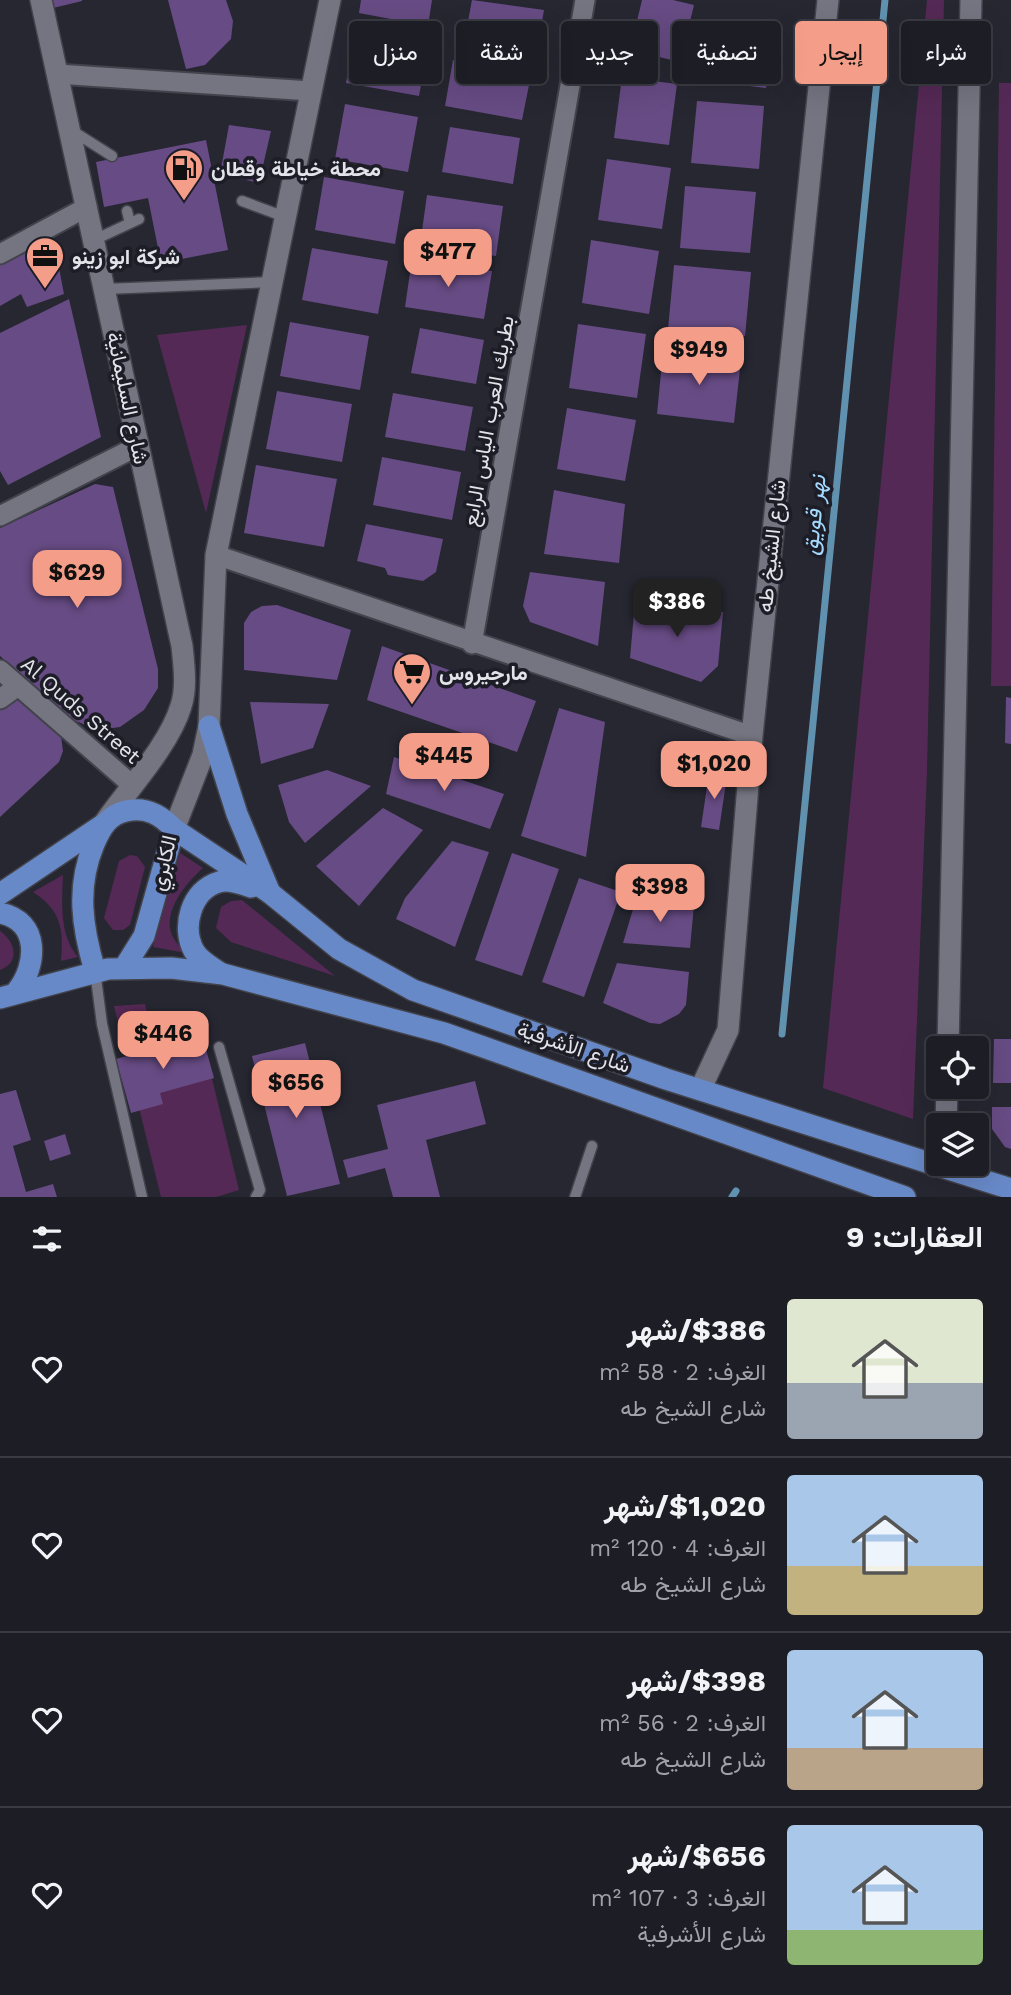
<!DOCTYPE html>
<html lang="ar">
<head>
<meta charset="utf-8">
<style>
	:root { --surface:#1c1d25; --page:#25262d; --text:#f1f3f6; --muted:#a0a2a7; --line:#3a3b42; --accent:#f49e89 }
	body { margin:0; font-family:"Work Sans",Vazirmatn,sans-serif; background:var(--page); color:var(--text); direction:rtl; height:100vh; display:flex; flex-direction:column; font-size:26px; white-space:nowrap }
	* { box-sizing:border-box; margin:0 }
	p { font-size:23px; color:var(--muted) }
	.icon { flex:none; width:38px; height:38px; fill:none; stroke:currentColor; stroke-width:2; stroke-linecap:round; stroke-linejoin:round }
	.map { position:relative; height:1197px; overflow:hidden; direction:ltr }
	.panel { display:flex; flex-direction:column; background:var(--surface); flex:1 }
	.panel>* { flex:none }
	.banner { position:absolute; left:21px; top:21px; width:970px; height:63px; direction:rtl; display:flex; gap:14px }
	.fabs { position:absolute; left:926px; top:1036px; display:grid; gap:14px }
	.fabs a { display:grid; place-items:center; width:63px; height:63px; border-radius:7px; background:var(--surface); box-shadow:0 7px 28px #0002,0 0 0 2px var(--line); font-size:35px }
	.price { position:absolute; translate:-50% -60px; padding:0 16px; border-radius:14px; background:var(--accent); color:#111; font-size:23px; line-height:46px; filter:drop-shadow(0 2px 4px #0008) }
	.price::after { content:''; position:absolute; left:50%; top:42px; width:21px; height:16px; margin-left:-10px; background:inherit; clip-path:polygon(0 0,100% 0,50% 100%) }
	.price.selected { background:#222; color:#fff }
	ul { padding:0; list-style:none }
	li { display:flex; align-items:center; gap:21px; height:175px; padding:0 28px }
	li+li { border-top:2px solid var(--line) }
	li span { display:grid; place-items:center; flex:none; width:196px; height:140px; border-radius:7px; color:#555 }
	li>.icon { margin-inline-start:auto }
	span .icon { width:84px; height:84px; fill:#fffc; stroke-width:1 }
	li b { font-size:30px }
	h2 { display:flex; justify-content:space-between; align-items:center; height:84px; padding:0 28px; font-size:30px }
	.chip { padding:0 24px; border-radius:7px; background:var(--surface); box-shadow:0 7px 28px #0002,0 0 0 2px var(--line); font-size:24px; line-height:63px }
	.chip.selected { background:var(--accent); color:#111 }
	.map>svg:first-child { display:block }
	.green { fill:#552955 }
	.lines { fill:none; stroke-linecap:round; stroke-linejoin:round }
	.stream { stroke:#6092b0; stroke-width:7 }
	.building { fill:#674b84 }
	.lane-casing { stroke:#42434b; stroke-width:13 }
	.street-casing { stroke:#42434b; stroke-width:23 }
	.secondary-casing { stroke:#42434b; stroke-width:24 }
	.primary-casing { stroke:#42434b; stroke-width:24 }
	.lane { stroke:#757582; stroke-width:10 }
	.street { stroke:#757582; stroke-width:19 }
	.secondary { stroke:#757582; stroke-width:21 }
	.primary { stroke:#6889c8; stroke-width:21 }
	.labels { text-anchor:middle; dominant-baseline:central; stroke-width:7; stroke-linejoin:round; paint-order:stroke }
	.poi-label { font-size:21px; font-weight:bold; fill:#e3e3ea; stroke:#1d1d27; text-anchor:start }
	.street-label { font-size:21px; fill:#e3e3ea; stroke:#1d1d27 }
	.water-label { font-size:23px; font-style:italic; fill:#a3d9fd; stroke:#1d1d27 }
</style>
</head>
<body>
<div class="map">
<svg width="1011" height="1197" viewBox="0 0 1011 1197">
	<rect width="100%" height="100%" fill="#262731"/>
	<g class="green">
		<polygon points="927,0 944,0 927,771 913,1119 823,1088"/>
		<polygon points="999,83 1011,83 1011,686 991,686"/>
		<polygon points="247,325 206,513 157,335"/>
		<path d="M 180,853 L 203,868 C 187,882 162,911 172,935 C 175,942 181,948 186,953 L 153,947 Z"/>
		<polygon points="130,855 137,856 145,867 130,925 123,930 113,930 104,918 119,861"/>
		<path d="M 63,875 C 62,903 59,935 78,957 L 61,961 C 64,929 61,910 33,892 Z"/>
		<polygon points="242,900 335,976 231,942 216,928 221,907 231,901"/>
		<path d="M 0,931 C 15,941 21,962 0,970 Z"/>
		<polygon points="145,1004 153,1040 200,1029 239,1190 216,1197 161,1197 114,1006"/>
	</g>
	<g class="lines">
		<g class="stream">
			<polyline points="782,1034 885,0"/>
			<polyline points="732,1197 736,1191"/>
		</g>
	</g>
	<g class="building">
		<polygon points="47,0 82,0 82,1 49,9"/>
		<polygon points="168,0 226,0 233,21 231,39 205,65 186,69"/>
		<polygon points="361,0 432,0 428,26 359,13"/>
		<polygon points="472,0 544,10 536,56 464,43"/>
		<polygon points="642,0 673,0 694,5 680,62 630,50"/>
		<polygon points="713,19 773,25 766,88 706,81"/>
		<polygon points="355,30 429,43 419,96 346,83"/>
		<polygon points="453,60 531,75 522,120 445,106"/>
		<polygon points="622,77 677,84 669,145 614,138"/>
		<polygon points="697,101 764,106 759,169 691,163"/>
		<polygon points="345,104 418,117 408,172 335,159"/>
		<polygon points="229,125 271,131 259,183 220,174"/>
		<polygon points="450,127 520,138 513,184 442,172"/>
		<polygon points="206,140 228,250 161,263 148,198 104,207 96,162"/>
		<polygon points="607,159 671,168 662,229 598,220"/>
		<polygon points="324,177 404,191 395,244 315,230"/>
		<polygon points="685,186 756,192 750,253 680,248"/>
		<polygon points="427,195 503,206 496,256 420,245"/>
		<polygon points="51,226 64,294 27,307 21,294 0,306 0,254"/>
		<polygon points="591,240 659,251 649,314 582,303"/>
		<polygon points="312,248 388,261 378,314 302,300"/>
		<polygon points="412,259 492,271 484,319 405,307"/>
		<polygon points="674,265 751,272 745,336 668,329"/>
		<polygon points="69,299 101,437 8,485 0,471 0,333"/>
		<polygon points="290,322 369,336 360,390 280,376"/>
		<polygon points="578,324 646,334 637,398 569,388"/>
		<polygon points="420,328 484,340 476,384 411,373"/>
		<polygon points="663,352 741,360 734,423 657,414"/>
		<polygon points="277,391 352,404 342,462 266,449"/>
		<polygon points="393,393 473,407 465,451 385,437"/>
		<polygon points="567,408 636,420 625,481 557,469"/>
		<polygon points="382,457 461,472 452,520 373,505"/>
		<polygon points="256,465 337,479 324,547 244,533"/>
		<polygon points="95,484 113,487 158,669 158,688 144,710 120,727 97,730 69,718 0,656 0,528"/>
		<polygon points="554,490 625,504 619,563 544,554"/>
		<polygon points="366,524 443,539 436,572 423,581 388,575 385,568 357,561"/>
		<polygon points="530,572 605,582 598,646 530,622 523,606"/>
		<polygon points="635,602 723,612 718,666 701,682 630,658"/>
		<polygon points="277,605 351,630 337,680 244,670 244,623 251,612 262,606"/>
		<polygon points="382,646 536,701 517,752 367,700"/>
		<polygon points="18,686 60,729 63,751 59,762 0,817 0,699"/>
		<polygon points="1006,697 1011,698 1011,744 1005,743"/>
		<polygon points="250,702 329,704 313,748 261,764"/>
		<polygon points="559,708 605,722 586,857 521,836"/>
		<polygon points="394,757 504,794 490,829 386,794"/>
		<polygon points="327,770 371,786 305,843 289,822 278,785"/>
		<polygon points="709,773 727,776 719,830 701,827"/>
		<polygon points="383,808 423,830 359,906 316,866"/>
		<polygon points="452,841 489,852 455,947 396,919 405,898"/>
		<polygon points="512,853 559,869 522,976 475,960"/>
		<polygon points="579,878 621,892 584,997 542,982"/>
		<polygon points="636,899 694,905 690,948 623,943"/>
		<polygon points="617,963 689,972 686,1005 679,1014 660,1024 650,1023 603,1003"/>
		<polygon points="202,1035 214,1078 160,1093 163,1104 131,1113 116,1059"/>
		<polygon points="994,1039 1011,1039 1011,1083 993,1083"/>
		<polygon points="305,1043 340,1184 287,1196 252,1056"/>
		<polygon points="475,1081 486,1124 426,1140 440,1197 393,1197 385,1168 348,1178 343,1160 388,1149 377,1105"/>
		<polygon points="16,1090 31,1140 13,1146 26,1192 53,1184 57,1197 0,1197 0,1094"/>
		<polygon points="992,1107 1011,1107 1011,1149 1005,1147 992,1129"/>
		<polygon points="65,1134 71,1154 50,1161 44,1141"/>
	</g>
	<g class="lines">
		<defs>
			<g id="lane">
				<polyline points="71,130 112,156"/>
				<polyline points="242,201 285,217"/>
				<polyline points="127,211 130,223"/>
				<polyline points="94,240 139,219"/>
				<polyline points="105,289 271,282"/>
				<polyline points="95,971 102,1024 142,1197"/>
				<polyline points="219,1047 260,1190 256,1197"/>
				<polyline points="575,1197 592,1146"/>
			</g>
			<g id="street">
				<polyline points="57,74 311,91"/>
				<polyline points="0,254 87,207"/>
				<polyline points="0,516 138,446"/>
				<polyline points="216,555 752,736"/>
				<polyline points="472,644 585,0"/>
				<polyline points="0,670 131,784"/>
				<polyline points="0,699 18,686"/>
			</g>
			<g id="secondary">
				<path d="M 41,0 L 182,646 C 184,665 187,688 181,706 C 169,746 127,790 103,825"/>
				<polyline points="174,829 203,755 209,726 216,555 330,0"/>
				<polyline points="948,1048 971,0"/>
				<polyline points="701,1088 728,1030 752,736 828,0"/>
				<polyline points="946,1125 947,1087"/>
			</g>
			<g id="primary">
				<polyline points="209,726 237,814 270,893"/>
				<polyline points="0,894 101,826"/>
				<path d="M 0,913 C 41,921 37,966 17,991"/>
				<polyline points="124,968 144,936 174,829"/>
				<path d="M 95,971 C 82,927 76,887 94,844 C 101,828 108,815 126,811 C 146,806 161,815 174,829 L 270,893 L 339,949 L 413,990 L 666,1079 L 1011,1189"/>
				<path d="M 219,972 C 210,966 200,961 194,951 C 181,927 191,890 219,882 C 228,879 242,884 251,887"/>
				<polyline points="0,998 108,969 171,968 223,974 444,1033 905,1197"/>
			</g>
		</defs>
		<use href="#lane" class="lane-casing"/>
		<use href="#street" class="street-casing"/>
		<use href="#secondary" class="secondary-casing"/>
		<use href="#primary" class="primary-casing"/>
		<use href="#lane" class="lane"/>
		<use href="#street" class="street"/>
		<use href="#secondary" class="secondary"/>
		<use href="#primary" class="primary"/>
	</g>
	<defs>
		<symbol id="fuel-pin" viewBox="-11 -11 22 30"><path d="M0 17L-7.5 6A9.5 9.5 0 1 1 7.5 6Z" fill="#f49e89" stroke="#1d1d27"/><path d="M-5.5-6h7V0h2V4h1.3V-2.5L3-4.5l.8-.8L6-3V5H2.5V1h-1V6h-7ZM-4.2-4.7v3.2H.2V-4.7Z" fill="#111"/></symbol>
		<symbol id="office-pin" viewBox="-11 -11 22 30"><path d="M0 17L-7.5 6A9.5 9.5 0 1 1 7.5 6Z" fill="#f49e89" stroke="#1d1d27"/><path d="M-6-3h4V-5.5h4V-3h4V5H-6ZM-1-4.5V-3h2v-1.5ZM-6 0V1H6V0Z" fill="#111"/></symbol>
		<symbol id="supermarket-pin" viewBox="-11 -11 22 30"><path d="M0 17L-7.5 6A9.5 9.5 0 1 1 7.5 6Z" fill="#f49e89" stroke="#1d1d27"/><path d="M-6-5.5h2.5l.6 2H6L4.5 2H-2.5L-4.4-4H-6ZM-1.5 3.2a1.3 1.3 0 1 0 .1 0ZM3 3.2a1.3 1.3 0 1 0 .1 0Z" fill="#111"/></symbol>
	</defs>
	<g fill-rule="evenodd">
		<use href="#fuel-pin" x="162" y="146" width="44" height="60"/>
		<use href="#office-pin" x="23" y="234" width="44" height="60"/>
		<use href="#supermarket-pin" x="390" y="650" width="44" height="60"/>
	</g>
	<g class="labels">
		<g class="poi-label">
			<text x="211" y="168">محطة خياطة وقطان</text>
			<text x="72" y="256">شركة ابو زينو</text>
			<text x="439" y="672">مارجيروس</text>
		</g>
		<g class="street-label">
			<text transform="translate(128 398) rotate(78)">شارع السليمانية</text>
			<text transform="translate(488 421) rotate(-80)">بطريك العرب الياس الرابع</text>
			<text transform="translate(771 546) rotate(-84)">شارع الشيخ طه</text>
			<text transform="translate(81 710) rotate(41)">Al Quds Street</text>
			<text transform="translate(163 863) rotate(-77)">الكابري</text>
			<text transform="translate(574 1047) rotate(19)">شارع الأشرفية</text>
		</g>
		<g class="water-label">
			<text transform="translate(814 515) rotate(-84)">نهر قويق</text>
		</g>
	</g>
</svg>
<div class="fabs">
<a><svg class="icon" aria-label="locate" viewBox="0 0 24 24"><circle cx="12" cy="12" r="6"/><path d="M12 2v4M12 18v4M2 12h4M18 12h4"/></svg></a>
<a><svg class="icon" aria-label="layers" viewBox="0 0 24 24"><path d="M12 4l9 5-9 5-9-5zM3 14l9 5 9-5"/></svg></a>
</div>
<b class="price" style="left:448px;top:289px">$477</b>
<b class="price" style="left:699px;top:387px">$949</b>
<b class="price" style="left:77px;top:610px">$629</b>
<b class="price selected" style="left:677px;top:639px">$386</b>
<b class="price" style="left:444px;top:793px">$445</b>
<b class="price" style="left:714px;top:801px">$1,020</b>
<b class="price" style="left:660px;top:924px">$398</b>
<b class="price" style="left:163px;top:1071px">$446</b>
<b class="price" style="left:296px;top:1120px">$656</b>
<div class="banner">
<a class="chip">شراء</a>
<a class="chip selected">إيجار</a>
<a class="chip">تصفية</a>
<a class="chip">جديد</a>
<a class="chip">شقة</a>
<a class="chip">منزل</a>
</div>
</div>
<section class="panel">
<h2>العقارات: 9<svg class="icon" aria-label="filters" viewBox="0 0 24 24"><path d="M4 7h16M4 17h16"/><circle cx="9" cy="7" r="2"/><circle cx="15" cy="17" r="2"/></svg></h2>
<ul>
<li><span style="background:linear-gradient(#dfe7d0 60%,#9aa5b1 0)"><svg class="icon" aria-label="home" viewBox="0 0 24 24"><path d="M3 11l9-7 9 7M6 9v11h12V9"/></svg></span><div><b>$386/شهر</b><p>الغرف: 2 · 58 m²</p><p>شارع الشيخ طه</p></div><svg class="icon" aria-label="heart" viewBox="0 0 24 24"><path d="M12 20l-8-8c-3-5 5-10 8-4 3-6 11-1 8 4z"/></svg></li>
<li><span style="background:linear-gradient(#a9c7e8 65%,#c2b280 0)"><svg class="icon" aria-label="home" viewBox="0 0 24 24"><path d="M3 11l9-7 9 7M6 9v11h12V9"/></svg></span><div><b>$1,020/شهر</b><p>الغرف: 4 · 120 m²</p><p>شارع الشيخ طه</p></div><svg class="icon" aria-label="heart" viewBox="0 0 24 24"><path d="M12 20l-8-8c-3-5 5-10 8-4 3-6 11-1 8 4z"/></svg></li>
<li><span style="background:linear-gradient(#a9c7e8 70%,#b9a48a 0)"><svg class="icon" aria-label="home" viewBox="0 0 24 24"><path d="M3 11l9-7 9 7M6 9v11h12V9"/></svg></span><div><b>$398/شهر</b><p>الغرف: 2 · 56 m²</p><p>شارع الشيخ طه</p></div><svg class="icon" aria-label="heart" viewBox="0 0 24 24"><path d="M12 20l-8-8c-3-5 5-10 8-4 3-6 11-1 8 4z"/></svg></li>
<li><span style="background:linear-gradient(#a9c7e8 75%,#8fb573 0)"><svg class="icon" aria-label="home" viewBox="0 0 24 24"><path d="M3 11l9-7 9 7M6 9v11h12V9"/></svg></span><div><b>$656/شهر</b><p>الغرف: 3 · 107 m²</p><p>شارع الأشرفية</p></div><svg class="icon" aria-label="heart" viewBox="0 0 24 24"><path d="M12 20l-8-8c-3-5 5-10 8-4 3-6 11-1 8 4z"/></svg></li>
</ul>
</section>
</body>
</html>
